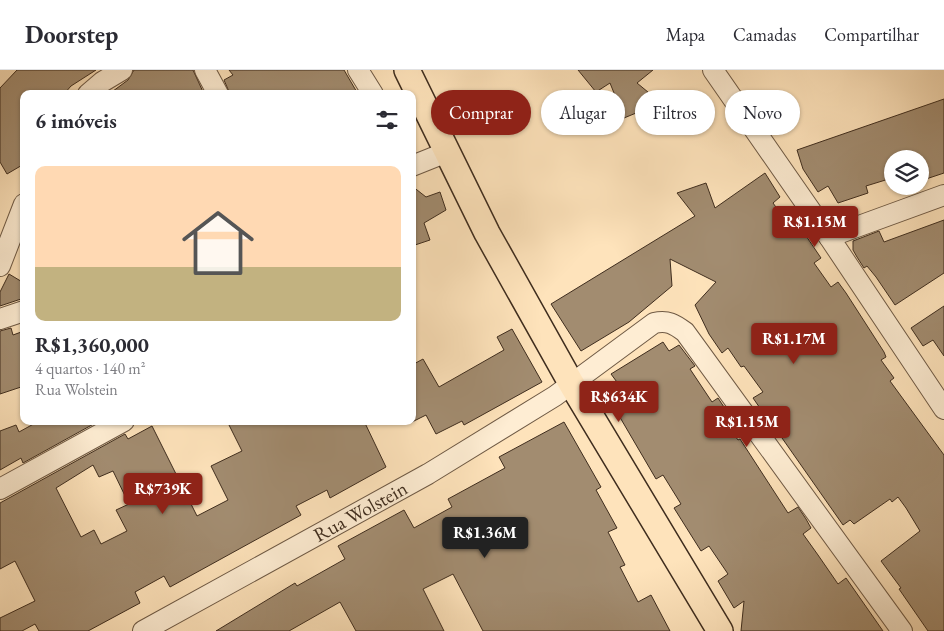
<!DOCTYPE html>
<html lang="pt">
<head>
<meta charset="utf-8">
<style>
	:root { --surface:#fff; --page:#f7f7f7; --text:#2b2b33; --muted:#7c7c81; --line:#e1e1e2; --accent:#8f2418 }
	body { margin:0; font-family:"EB Garamond",serif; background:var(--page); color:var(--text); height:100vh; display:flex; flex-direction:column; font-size:19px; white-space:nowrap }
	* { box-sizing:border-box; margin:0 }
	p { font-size:16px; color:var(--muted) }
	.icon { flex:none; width:28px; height:28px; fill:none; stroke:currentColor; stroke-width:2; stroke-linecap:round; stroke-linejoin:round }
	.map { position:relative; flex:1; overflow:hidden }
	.details { position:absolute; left:20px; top:20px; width:396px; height:335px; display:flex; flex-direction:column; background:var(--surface); border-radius:10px; box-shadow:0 1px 4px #0004 }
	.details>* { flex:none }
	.hud { position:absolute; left:431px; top:20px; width:438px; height:45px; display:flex; gap:10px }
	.buttons { position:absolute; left:884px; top:80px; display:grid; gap:10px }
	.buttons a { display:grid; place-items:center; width:45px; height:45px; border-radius:50%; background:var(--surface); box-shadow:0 1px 4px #0004; font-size:25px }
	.price { position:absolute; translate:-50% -42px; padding:0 11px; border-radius:5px; background:var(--accent); color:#fff; font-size:16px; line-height:32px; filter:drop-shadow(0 1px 2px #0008) }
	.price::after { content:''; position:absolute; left:50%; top:30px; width:15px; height:11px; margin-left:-8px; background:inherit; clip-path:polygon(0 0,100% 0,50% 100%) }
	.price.active { background:#222; color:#fff }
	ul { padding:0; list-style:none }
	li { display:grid; align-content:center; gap:10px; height:265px; padding:0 15px }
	li span { display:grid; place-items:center; height:155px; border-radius:10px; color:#555 }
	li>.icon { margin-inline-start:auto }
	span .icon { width:90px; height:90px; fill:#fffc; stroke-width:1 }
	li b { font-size:21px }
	h2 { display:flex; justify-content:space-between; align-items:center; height:60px; padding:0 15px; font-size:21px }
	.pill { padding:0 18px; border-radius:22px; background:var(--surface); box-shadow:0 1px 4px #0004; font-size:18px; line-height:45px }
	.pill.active { background:var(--accent); color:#fff }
	header { display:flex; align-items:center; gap:30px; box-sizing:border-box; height:70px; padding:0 25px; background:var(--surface); border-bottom:1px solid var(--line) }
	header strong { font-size:24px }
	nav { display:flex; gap:28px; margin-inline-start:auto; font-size:18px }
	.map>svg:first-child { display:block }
	.building { fill:#a28c70; stroke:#3f2d1e; fill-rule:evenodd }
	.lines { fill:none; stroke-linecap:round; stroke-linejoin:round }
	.minor-casing { stroke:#6f5a45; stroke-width:22 }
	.major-casing { stroke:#3f2d1e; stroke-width:28 }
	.minor { stroke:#feedd3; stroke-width:20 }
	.major { stroke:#fee3bb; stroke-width:25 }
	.labels { text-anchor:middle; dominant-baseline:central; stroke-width:4; stroke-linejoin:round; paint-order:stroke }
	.street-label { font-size:20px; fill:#3f2d1e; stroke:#feedd3 }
</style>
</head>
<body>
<header>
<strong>Doorstep</strong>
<nav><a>Mapa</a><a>Camadas</a><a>Compartilhar</a></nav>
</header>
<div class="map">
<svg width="944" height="561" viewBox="0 0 944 561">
	<rect width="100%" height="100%" fill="#fee3bb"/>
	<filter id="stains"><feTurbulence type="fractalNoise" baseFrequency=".004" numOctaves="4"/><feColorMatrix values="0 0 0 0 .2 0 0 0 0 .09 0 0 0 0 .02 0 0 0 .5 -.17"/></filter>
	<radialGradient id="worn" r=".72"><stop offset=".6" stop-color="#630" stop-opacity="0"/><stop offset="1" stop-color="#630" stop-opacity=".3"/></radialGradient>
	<g class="building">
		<polygon points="17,0 96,0 71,16 64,24 24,24 24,94 7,104 0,92 0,18"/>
		<polygon points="134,0 193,0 204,24 109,24 128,10"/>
		<polygon points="229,0 344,0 358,24 230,24 224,10 233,5"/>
		<polygon points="578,0 653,0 637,13 654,27 653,36 624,48 610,13 596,22"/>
		<polygon points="944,29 944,103 920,111 920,89 892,89 892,108 866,116 868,123 838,133 828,116 818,122 803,99 797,80"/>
		<polygon points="765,103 780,127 773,133 791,158 798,154 821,188 814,193 831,217 838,212 846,223 884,282 886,287 881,290 894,308 890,311 944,385 944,561 928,561 899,519 901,518 881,491 920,461 906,438 898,427 892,432 890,429 854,454 850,450 843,455 782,368 787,364 767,338 762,341 753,328 763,322 744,296 741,297 728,278 722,283 709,264 695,235 716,212 670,189 672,216 629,252 581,281 551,234 695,146 677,123 706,113 715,138"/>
		<polygon points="412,116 426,127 440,122 446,140 424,153 430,170 412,176"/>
		<polygon points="944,150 944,203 895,235 876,207 867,196 864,198 857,187 853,180 853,171 879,161 884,172"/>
		<polygon points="9,204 24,213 24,228 0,236 0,222"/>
		<polygon points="944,236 944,286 933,270 923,276 911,258"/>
		<polygon points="11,258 13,265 24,261 24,316 0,324 0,261"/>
		<polygon points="512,259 542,312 464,355 462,351 436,364 426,345 412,352 412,295 423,289 439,317 504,280 497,267"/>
		<polygon points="663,272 669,281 679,275 695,296 690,299 712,332 718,328 728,343 722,347 738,370 740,369 788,443 798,437 806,449 811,458 803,464 818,485 838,514 846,508 883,561 741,561 744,531 734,538 718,511 728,504 709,476 701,481 674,438 681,434 663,405 656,409 611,332 625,323 611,304"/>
		<polygon points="39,351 99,351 23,393 21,388 0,400 0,361 16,355 19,362"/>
		<path d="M 227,351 L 364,351 L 386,397 L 330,428 L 327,420 L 296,436 L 301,445 L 170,517 L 164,506 L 135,522 L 140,533 L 88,561 L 39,561 L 35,554 L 22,561 L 0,561 L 0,548 L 35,531 L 15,491 L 0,499 L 0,433 L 125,364 L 128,369 L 152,356 L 197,446 L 228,430 L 211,396 L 242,381 ZM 93,395 L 99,407 L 113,401 L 129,434 L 116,440 L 127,461 L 101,474 L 94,460 L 81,467 L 56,418 Z"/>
		<polygon points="564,352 601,417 596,420 617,458 608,462 625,495 620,497 638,532 651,525 670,561 483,561 453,504 423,519 444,561 356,561 340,532 289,561 216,561 295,513 297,516 345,489 338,476 404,440 414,458 452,437 448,429 505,398 499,387"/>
	</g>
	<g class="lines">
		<defs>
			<g id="minor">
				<polyline points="205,0 218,24"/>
				<polyline points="358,0 373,24"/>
				<polyline points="713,0 829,167 944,339"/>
				<polyline points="88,24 102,12 122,0"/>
				<polyline points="412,96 447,82"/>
				<polyline points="829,167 944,125"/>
				<polyline points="0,196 24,134"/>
				<polyline points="0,249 24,241"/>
				<polyline points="0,419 124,351"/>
				<path id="s1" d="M 143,561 L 428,404 L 555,326 L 654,253 C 668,250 674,254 685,262 L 902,561"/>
			</g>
			<polyline id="major" points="407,0 487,163 571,313 720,561"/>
		</defs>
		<use href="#minor" class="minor-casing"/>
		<use href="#major" class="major-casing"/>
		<use href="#minor" class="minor"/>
		<use href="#major" class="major"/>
	</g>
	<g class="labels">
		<g class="street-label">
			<text stroke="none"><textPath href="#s1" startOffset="248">Rua Wolstein</textPath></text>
		</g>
	</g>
	<rect width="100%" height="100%" filter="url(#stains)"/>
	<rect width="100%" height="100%" fill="url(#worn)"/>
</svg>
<div class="buttons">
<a><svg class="icon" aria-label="layers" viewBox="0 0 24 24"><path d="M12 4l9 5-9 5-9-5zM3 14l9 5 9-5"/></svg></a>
</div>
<b class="price" style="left:815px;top:178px">R$1.15M</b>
<b class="price" style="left:794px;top:295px">R$1.17M</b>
<b class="price" style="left:619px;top:353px">R$634K</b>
<b class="price" style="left:747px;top:378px">R$1.15M</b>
<b class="price" style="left:163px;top:445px">R$739K</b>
<b class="price active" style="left:485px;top:489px">R$1.36M</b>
<div class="hud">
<a class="pill active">Comprar</a>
<a class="pill">Alugar</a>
<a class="pill">Filtros</a>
<a class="pill">Novo</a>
</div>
<section class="details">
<h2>6 imóveis<svg class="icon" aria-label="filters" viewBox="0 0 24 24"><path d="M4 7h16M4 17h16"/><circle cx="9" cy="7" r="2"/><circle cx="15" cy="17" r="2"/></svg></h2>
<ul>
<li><span style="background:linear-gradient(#ffd9b3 65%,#c2b280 0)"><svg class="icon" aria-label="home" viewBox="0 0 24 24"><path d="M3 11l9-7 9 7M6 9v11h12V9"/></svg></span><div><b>R$1,360,000</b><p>4 quartos · 140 m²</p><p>Rua Wolstein</p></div></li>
</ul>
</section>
</div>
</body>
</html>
